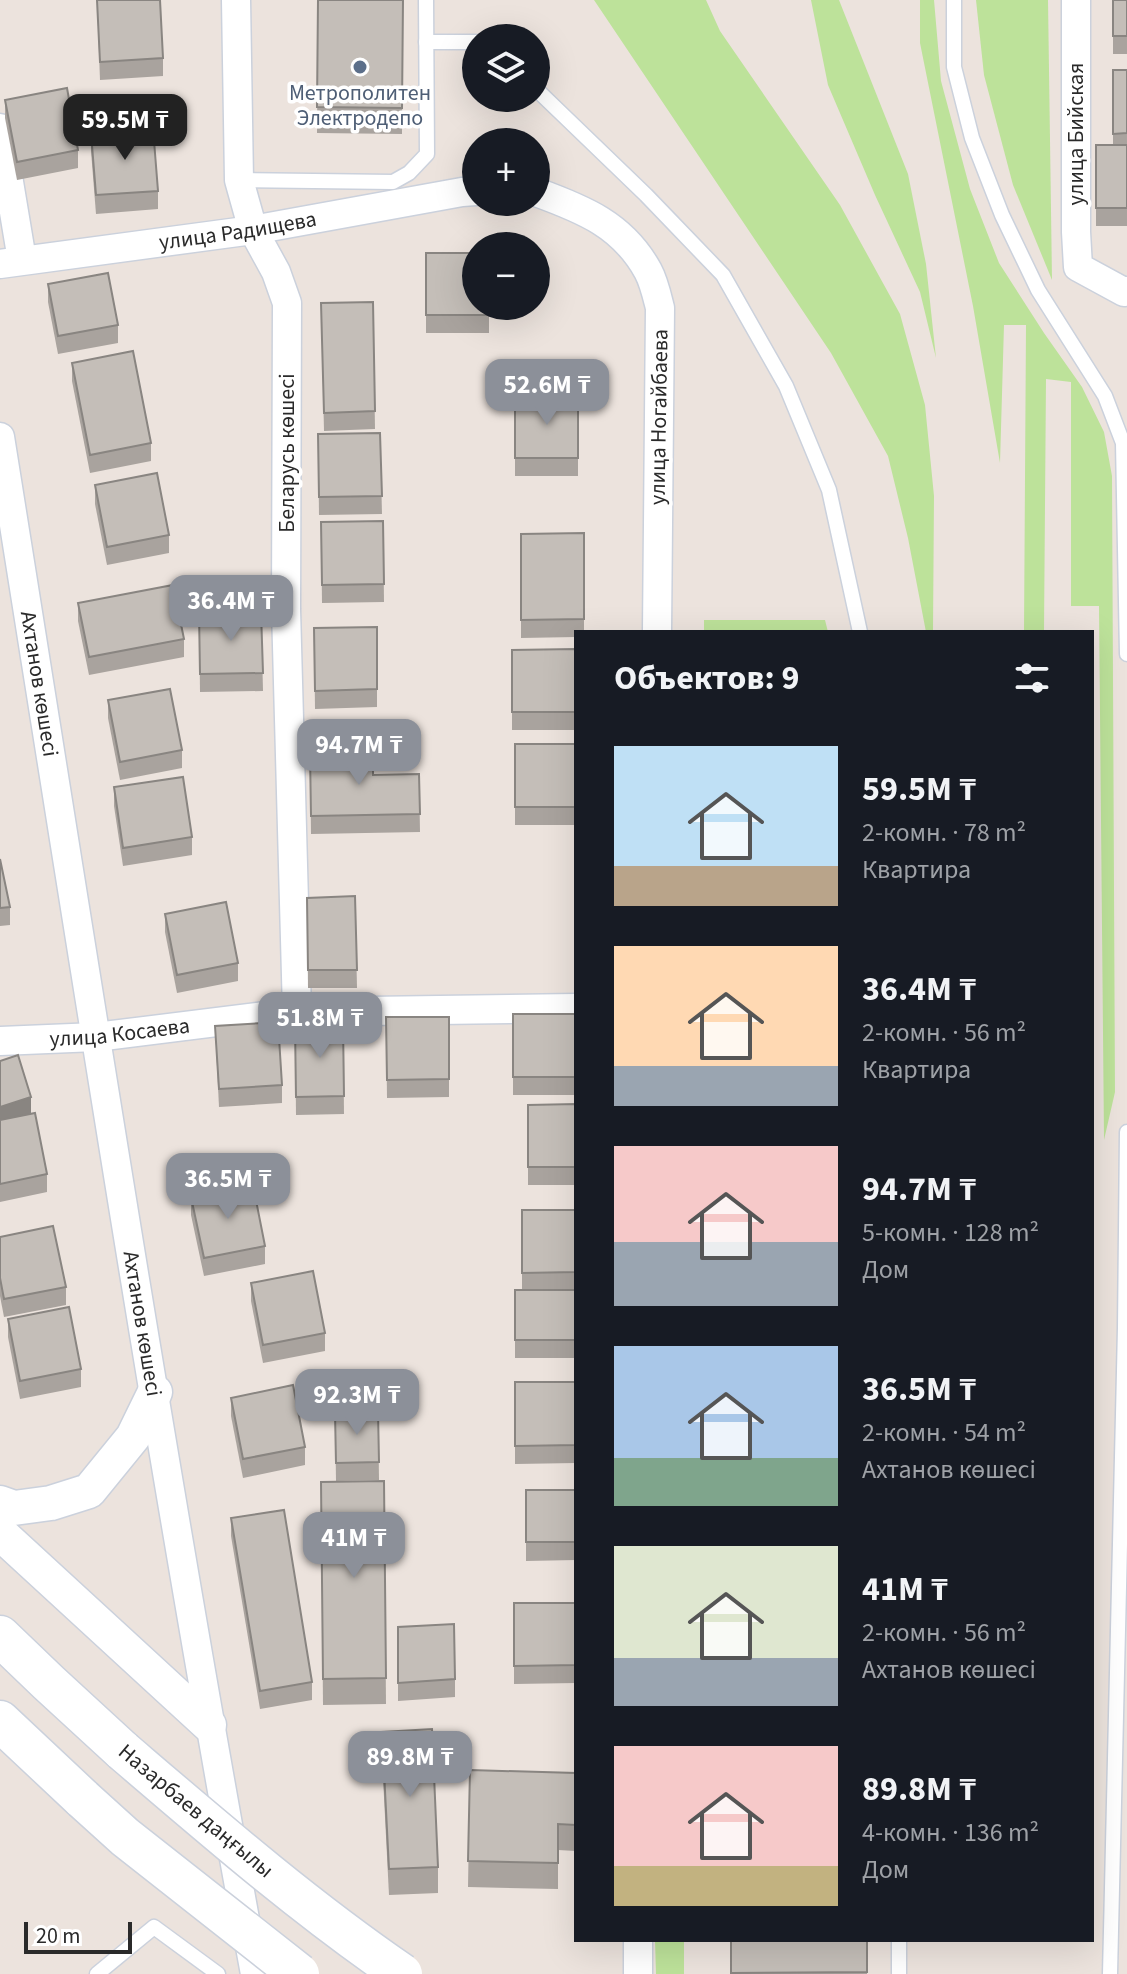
<!DOCTYPE html>
<html lang="ru">
<head>
<meta charset="utf-8">
<style>
	:root { --surface:#171b24; --page:#242831; --text:#f1f3f6; --muted:#9ea1a6; --accent:#8c9099 }
	body { margin:0; font-family:"Source Sans 3",sans-serif; background:var(--page); color:var(--text); height:100vh; display:flex; flex-direction:column; font-size:30px; white-space:nowrap }
	* { box-sizing:border-box; margin:0 }
	p { font-size:26px; color:var(--muted) }
	.icon { flex:none; width:44px; height:44px; fill:none; stroke:currentColor; stroke-width:2; stroke-linecap:round; stroke-linejoin:round }
	.map { position:relative; flex:1; overflow:hidden }
	.side { position:absolute; left:574px; top:630px; width:520px; height:1312px; display:flex; flex-direction:column; background:var(--surface); border-radius:0px; box-shadow:0 8px 32px #0002 }
	.side>* { flex:none }
	.tools { position:absolute; left:462px; top:24px; display:grid; gap:16px }
	.tools a { display:grid; place-items:center; width:88px; height:88px; border-radius:50%; background:var(--surface); box-shadow:0 8px 32px #0002; font-size:40px }
	.scale { position:absolute; left:24px; bottom:20px; width:108px; box-sizing:border-box; padding-left:8px; border:4px solid #2a2a2a; border-top:0; font-size:22px; line-height:28px; white-space:nowrap; color:#2a2a2a; -webkit-text-stroke:6px #fff; paint-order:stroke }
	.price { position:absolute; translate:-50% -68px; padding:0 18px; border-radius:16px; background:var(--accent); color:#fff; font-size:26px; line-height:52px; filter:drop-shadow(0 2px 4px #0008) }
	.price::after { content:''; position:absolute; left:50%; top:48px; width:24px; height:18px; margin-left:-12px; background:inherit; clip-path:polygon(0 0,100% 0,50% 100%) }
	.price.on { background:#222; color:#fff }
	ul { padding:0; list-style:none }
	li { display:flex; align-items:center; gap:24px; height:200px; padding:0 40px }
	li span { display:grid; place-items:center; flex:none; width:224px; height:160px; border-radius:0px; color:#555 }
	li>.icon { margin-inline-start:auto }
	span .icon { width:96px; height:96px; fill:#fffc; stroke-width:1 }
	li b { font-size:34px }
	h2 { display:flex; justify-content:space-between; align-items:center; height:96px; padding:0 40px; font-size:34px }
	.map>svg:first-child { display:block }
	.green { fill:#bde29a }
	.lines { fill:none; stroke-linecap:round; stroke-linejoin:round }
	.service-casing { stroke:#cbd1dc; stroke-width:17 }
	.minor-casing { stroke:#cbd1dc; stroke-width:31 }
	.tertiary-casing { stroke:#cbd1dc; stroke-width:37 }
	.secondary-casing { stroke:#cbd1dc; stroke-width:43 }
	.service { stroke:#fff; stroke-width:14 }
	.minor { stroke:#fff; stroke-width:28 }
	.tertiary { stroke:#fff; stroke-width:34 }
	.secondary { stroke:#fff; stroke-width:40 }
	.secondary-bridge-casing { stroke:#cbd1dc; stroke-width:43; stroke-linecap:butt }
	.secondary-bridge { stroke:#fff; stroke-width:40 }
	.wall { fill:#a9a39e }
	.shaded-wall { fill:#898581 }
	.building { fill:#c4beb8; stroke:#898581; stroke-width:2 }
	.service-dot { fill:#5c6f8a; stroke:#fff; stroke-width:3 }
	.labels { text-anchor:middle; dominant-baseline:central; stroke-width:7; stroke-linejoin:round; paint-order:stroke }
	.service-label { font-size:22px; fill:#4e5e75; stroke:#fff }
	.street-label { font-size:22px; fill:#2a2a2a; stroke:#fff }
</style>
</head>
<body>
<div class="map">
<svg width="1127" height="1974" viewBox="0 0 1127 1974">
	<rect width="100%" height="100%" fill="#ece3dd"/>
	<g class="green">
		<polygon points="594,0 706,0 720,31 840,205 900,314 925,405 934,496 933,632 926,632 908,538 888,456 831,353"/>
		<polygon points="811,0 839,0 908,174 926,264 936,358 920,292 875,195 828,85"/>
		<polygon points="920,0 934,0 941,81 970,189 999,263 1044,333 1082,387 1104,432 1112,476 1115,1092 1104,1140 1099,606 1071,606 1071,382 1046,379 1044,632 1024,632 1026,325 1004,325 1000,463 973,306 920,43"/>
		<polygon points="976,0 1048,0 1052,280 1013,185 984,75"/>
		<polygon points="704,620 825,620 828,632 704,632"/>
		<polygon points="655,1940 684,1940 684,1974 656,1974"/>
	</g>
	<g class="lines">
		<defs>
			<g id="service">
				<polyline points="954,0 954,67 972,138 1002,215 1038,290 1105,396 1123,443 1127,654"/>
				<polyline points="426,42 476,42"/>
				<polyline points="536,89 646,195 723,275 786,386 829,490 860,632"/>
				<polyline points="239,180 393,182 409,173 427,154 426,0"/>
				<polyline points="899,1940 899,1974"/>
				<polyline points="97,1974 154,1927 218,1974"/>
				<polyline points="1110,1974 1125,1328 1127,1132"/>
			</g>
			<g id="minor">
				<polyline points="236,0 239,180 253,230 276,272 287,303 286,609 297,1012"/>
				<polyline points="1076,0 1076,232 1078,267 1124,292 1127,291"/>
				<polyline points="0,128 22,260"/>
				<path d="M 536,192 C 583,209 623,225 648,271 C 654,282 657,296 660,308 L 657,632"/>
				<path id="s1" d="M 0,264 L 253,230 L 462,192 L 476,191"/>
				<path id="s2" d="M 0,437 C 82,950 161,1463 255,1974"/>
				<path id="s3" d="M 0,1041 L 96,1037 L 297,1012 L 576,1008"/>
				<polyline points="638,1940 638,1974"/>
			</g>
			<g id="tertiary">
				<polyline points="0,1503 14,1508 51,1503 89,1491 133,1437 155,1392"/>
				<polyline points="0,1533 209,1725"/>
			</g>
			<g id="secondary">
				<polyline points="0,1636 49,1683 123,1751"/>
				<polyline points="0,1721 83,1799"/>
			</g>
		</defs>
		<use href="#service" class="service-casing"/>
		<use href="#minor" class="minor-casing"/>
		<use href="#tertiary" class="tertiary-casing"/>
		<use href="#secondary" class="secondary-casing"/>
		<use href="#service" class="service"/>
		<use href="#minor" class="minor"/>
		<use href="#tertiary" class="tertiary"/>
		<use href="#secondary" class="secondary"/>
		<defs>
			<g id="secondary-bridge">
				<path d="M 123,1751 C 213,1828 304,1907 402,1974"/>
				<polyline points="83,1799 125,1837 299,1974"/>
			</g>
		</defs>
		<use href="#secondary-bridge" class="secondary-bridge-casing"/>
		<use href="#secondary-bridge" class="secondary-bridge"/>
	</g>
	<g class="wall">
		<polygon points="97,0 163,58 163,76 100,80"/>
		<polygon points="318,0 403,0 402,134 317,133"/>
		<rect x="1113" y="0" width="14" height="54"/>
		<polygon points="1113,70 1127,70 1127,226 1096,226 1096,145 1113,145"/>
		<polygon points="5,100 78,150 78,168 17,180 5,118"/>
		<polygon points="91,133 158,191 158,209 96,214 91,151"/>
		<polygon points="426,253 489,306 489,333 426,333"/>
		<polygon points="48,284 118,325 118,343 58,354 48,302"/>
		<polygon points="373,302 375,429 324,431 321,303"/>
		<polygon points="72,363 151,443 151,461 90,473 72,381"/>
		<polygon points="578,395 578,476 515,476 515,396"/>
		<polygon points="380,433 382,514 319,515 318,434"/>
		<polygon points="95,485 169,535 169,553 107,565 95,504"/>
		<polygon points="383,521 384,602 322,603 321,522"/>
		<polygon points="584,533 584,632 576,632 576,637 521,638 521,534"/>
		<polygon points="78,603 184,639 184,657 89,675 78,621"/>
		<polygon points="261,611 263,691 200,692 199,612"/>
		<polygon points="377,627 377,707 315,709 314,628"/>
		<polygon points="575,649 575,730 512,730 512,650"/>
		<polygon points="108,700 182,750 182,768 120,780 108,718"/>
		<rect x="515" y="744" width="61" height="81"/>
		<polygon points="310,753 373,775 419,774 420,832 311,834"/>
		<polygon points="114,787 192,837 192,855 123,866 114,806"/>
		<polygon points="0,859 10,907 10,925 0,926"/>
		<polygon points="355,896 357,988 308,988 307,898"/>
		<polygon points="165,914 238,963 238,981 177,993 165,932"/>
		<rect x="513" y="1014" width="63" height="81"/>
		<polygon points="386,1017 449,1017 449,1097 387,1098"/>
		<polygon points="343,1024 344,1114 296,1115 295,1025"/>
		<polygon points="215,1026 282,1085 282,1103 219,1107"/>
		<polygon points="0,1061 31,1114 47,1174 47,1192 0,1202"/>
		<polygon points="576,1104 576,1185 528,1185 528,1105"/>
		<polygon points="191,1197 265,1246 265,1264 204,1276 191,1215"/>
		<polygon points="522,1210 576,1210 576,1358 515,1358 515,1290 522,1290"/>
		<polygon points="0,1237 66,1287 66,1305 4,1317 0,1296"/>
		<polygon points="251,1283 325,1333 325,1351 263,1363 251,1301"/>
		<polygon points="8,1319 81,1369 81,1387 20,1399 8,1337"/>
		<polygon points="515,1382 576,1382 576,1463 515,1464"/>
		<polygon points="231,1398 305,1447 305,1465 243,1478 231,1416"/>
		<polygon points="378,1411 379,1480 336,1481 335,1413"/>
		<polygon points="384,1481 386,1704 323,1705 321,1482"/>
		<polygon points="526,1490 576,1490 576,1560 526,1561"/>
		<polygon points="231,1518 312,1682 312,1700 260,1709 231,1536"/>
		<polygon points="514,1603 576,1603 576,1683 514,1684"/>
		<polygon points="398,1627 455,1679 455,1697 398,1701"/>
		<polygon points="382,1732 438,1867 438,1893 389,1895 382,1758"/>
		<polygon points="470,1770 576,1773 576,1851 558,1850 558,1889 468,1887"/>
		<polygon points="730,1940 867,1940 867,1974 731,1974"/>
	</g>
	<polygon class="shaded-wall" points="31,1097 31,1115 0,1125 0,1107"/>
	<g class="building">
		<polygon points="97,0 160,0 163,58 100,62"/>
		<polygon points="318,0 403,0 402,108 317,107"/>
		<rect x="1113" y="0" width="14" height="36"/>
		<polygon points="1113,70 1127,70 1127,133 1113,134"/>
		<polygon points="67,88 78,150 17,162 5,100"/>
		<polygon points="153,128 158,191 96,195 91,133"/>
		<rect x="1096" y="145" width="31" height="63"/>
		<polygon points="426,253 476,253 476,306 489,306 489,315 426,315"/>
		<polygon points="108,273 118,325 58,336 48,284"/>
		<polygon points="373,302 375,411 324,413 321,303"/>
		<polygon points="133,351 151,443 90,455 72,363"/>
		<polygon points="578,395 578,458 515,458 515,396"/>
		<polygon points="380,433 382,496 319,497 318,434"/>
		<polygon points="157,473 169,535 107,547 95,485"/>
		<polygon points="383,521 384,584 322,585 321,522"/>
		<polygon points="584,533 584,619 521,620 521,534"/>
		<polygon points="173,585 184,639 89,657 78,603"/>
		<polygon points="261,611 263,673 200,674 199,612"/>
		<polygon points="377,627 377,689 315,691 314,628"/>
		<polygon points="575,649 575,712 512,712 512,650"/>
		<polygon points="170,689 182,750 120,762 108,700"/>
		<rect x="515" y="744" width="61" height="63"/>
		<polygon points="373,752 373,775 419,774 420,814 311,816 310,753"/>
		<polygon points="183,777 192,837 123,848 114,787"/>
		<polygon points="0,859 10,907 0,908"/>
		<polygon points="355,896 357,970 308,970 307,898"/>
		<polygon points="226,902 238,963 177,975 165,914"/>
		<rect x="513" y="1014" width="63" height="63"/>
		<polygon points="386,1017 449,1017 449,1079 387,1080"/>
		<polygon points="278,1022 282,1085 219,1089 215,1026"/>
		<polygon points="343,1024 344,1096 296,1097 295,1025"/>
		<polygon points="18,1055 31,1097 0,1107 0,1061"/>
		<polygon points="576,1104 576,1167 528,1167 528,1105"/>
		<polygon points="35,1113 47,1174 0,1184 0,1120"/>
		<polygon points="253,1185 265,1246 204,1258 191,1197"/>
		<polygon points="522,1210 576,1210 576,1272 522,1273"/>
		<polygon points="53,1226 66,1287 4,1299 0,1278 0,1237"/>
		<polygon points="313,1271 325,1333 263,1345 251,1283"/>
		<rect x="515" y="1290" width="61" height="50"/>
		<polygon points="69,1307 81,1369 20,1381 8,1319"/>
		<polygon points="515,1382 576,1382 576,1445 515,1446"/>
		<polygon points="293,1385 305,1447 243,1459 231,1398"/>
		<polygon points="378,1411 379,1462 336,1463 335,1413"/>
		<polygon points="384,1481 386,1678 323,1679 321,1482"/>
		<rect x="526" y="1490" width="50" height="52"/>
		<polygon points="284,1510 312,1682 260,1691 231,1518"/>
		<polygon points="514,1603 576,1603 576,1665 514,1666"/>
		<polygon points="454,1624 455,1679 398,1683 398,1627"/>
		<polygon points="432,1729 438,1867 389,1869 382,1732"/>
		<polygon points="470,1770 576,1773 576,1825 558,1824 558,1863 468,1861"/>
		<polygon points="731,1940 867,1940 867,1972 731,1973"/>
	</g>
	<circle class="service-dot" cx="360" cy="67" r="8"/>
	<g class="labels">
		<g class="service-label">
			<text x="360" y="93">Метрополитен<tspan x="360" dy="25">Электродепо</tspan></text>
		</g>
		<g class="street-label">
			<text transform="translate(1076 134) rotate(-90)">улица Бийская</text>
			<text stroke="none"><textPath href="#s1" startOffset="240">улица Радищева</textPath></text>
			<text transform="translate(659 417) rotate(-89)">улица Ногайбаева</text>
			<text transform="translate(287 453) rotate(-90)">Беларусь көшесі</text>
			<text stroke="none"><textPath href="#s2" startOffset="250">Ахтанов көшесі</textPath></text>
			<text stroke="none"><textPath href="#s3" startOffset="120">улица Косаева</textPath></text>
			<text stroke="none"><textPath href="#s2" startOffset="898">Ахтанов көшесі</textPath></text>
			<text transform="translate(196 1811) rotate(40)">Назарбаев даңғылы</text>
		</g>
	</g>
</svg>
<div class="tools">
<a><svg class="icon" aria-label="layers" viewBox="0 0 24 24"><path d="M12 4l9 5-9 5-9-5zM3 14l9 5 9-5"/></svg></a>
<a>+</a>
<a>−</a>
</div>
<div class="scale">20 m</div>
<b class="price on" style="left:125px;top:162px">59.5M ₸</b>
<b class="price" style="left:547px;top:427px">52.6M ₸</b>
<b class="price" style="left:231px;top:643px">36.4M ₸</b>
<b class="price" style="left:359px;top:787px">94.7M ₸</b>
<b class="price" style="left:320px;top:1060px">51.8M ₸</b>
<b class="price" style="left:228px;top:1221px">36.5M ₸</b>
<b class="price" style="left:357px;top:1437px">92.3M ₸</b>
<b class="price" style="left:354px;top:1580px">41M ₸</b>
<b class="price" style="left:410px;top:1799px">89.8M ₸</b>
<section class="side">
<h2>Объектов: 9<svg class="icon" aria-label="filters" viewBox="0 0 24 24"><path d="M4 7h16M4 17h16"/><circle cx="9" cy="7" r="2"/><circle cx="15" cy="17" r="2"/></svg></h2>
<ul>
<li><span style="background:linear-gradient(#bfe0f5 75%,#b9a48a 0)"><svg class="icon" aria-label="home" viewBox="0 0 24 24"><path d="M3 11l9-7 9 7M6 9v11h12V9"/></svg></span><div><b>59.5M ₸</b><p>2-комн. · 78 m²</p><p>Квартира</p></div></li>
<li><span style="background:linear-gradient(#ffd9b3 75%,#9aa5b1 0)"><svg class="icon" aria-label="home" viewBox="0 0 24 24"><path d="M3 11l9-7 9 7M6 9v11h12V9"/></svg></span><div><b>36.4M ₸</b><p>2-комн. · 56 m²</p><p>Квартира</p></div></li>
<li><span style="background:linear-gradient(#f6c9c9 60%,#9aa5b1 0)"><svg class="icon" aria-label="home" viewBox="0 0 24 24"><path d="M3 11l9-7 9 7M6 9v11h12V9"/></svg></span><div><b>94.7M ₸</b><p>5-комн. · 128 m²</p><p>Дом</p></div></li>
<li><span style="background:linear-gradient(#a9c7e8 70%,#7fa58c 0)"><svg class="icon" aria-label="home" viewBox="0 0 24 24"><path d="M3 11l9-7 9 7M6 9v11h12V9"/></svg></span><div><b>36.5M ₸</b><p>2-комн. · 54 m²</p><p>Ахтанов көшесі</p></div></li>
<li><span style="background:linear-gradient(#dfe7d0 70%,#9aa5b1 0)"><svg class="icon" aria-label="home" viewBox="0 0 24 24"><path d="M3 11l9-7 9 7M6 9v11h12V9"/></svg></span><div><b>41M ₸</b><p>2-комн. · 56 m²</p><p>Ахтанов көшесі</p></div></li>
<li><span style="background:linear-gradient(#f6c9c9 75%,#c2b280 0)"><svg class="icon" aria-label="home" viewBox="0 0 24 24"><path d="M3 11l9-7 9 7M6 9v11h12V9"/></svg></span><div><b>89.8M ₸</b><p>4-комн. · 136 m²</p><p>Дом</p></div></li>
</ul>
</section>
</div>
</body>
</html>
